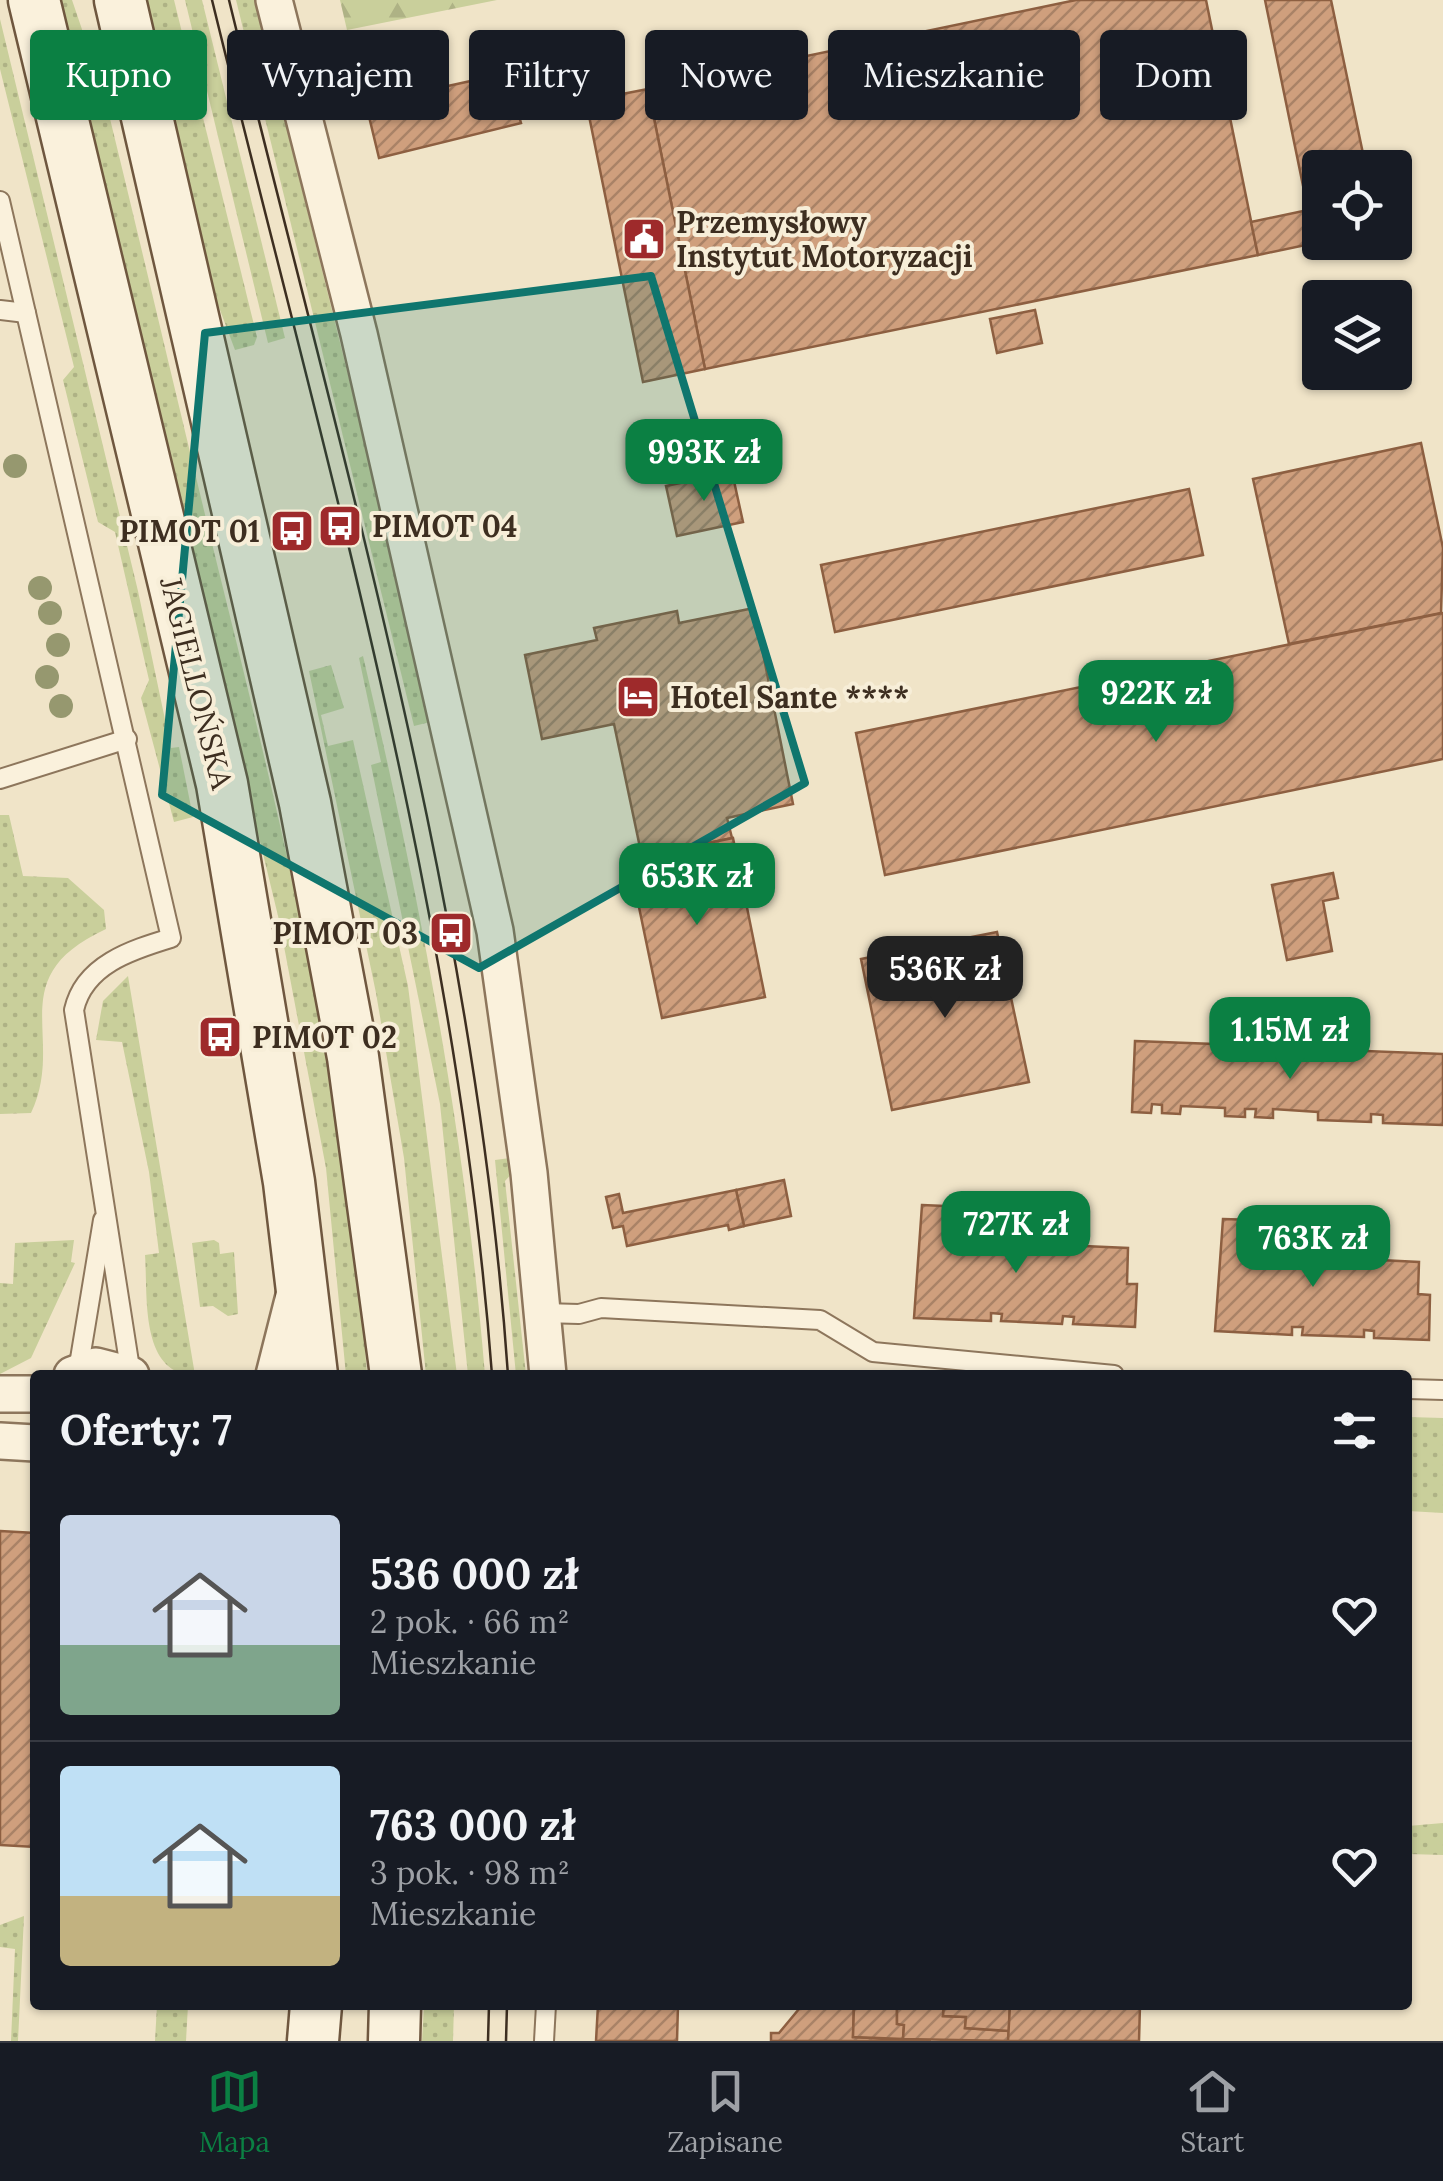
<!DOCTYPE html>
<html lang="pl">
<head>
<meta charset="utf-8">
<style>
	:root { --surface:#171b24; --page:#20242c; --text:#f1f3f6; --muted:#9ea1a6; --line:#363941; --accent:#0b8043 }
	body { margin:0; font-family:Lora,serif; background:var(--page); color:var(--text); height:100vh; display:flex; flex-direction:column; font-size:38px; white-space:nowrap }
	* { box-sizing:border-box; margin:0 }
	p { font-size:32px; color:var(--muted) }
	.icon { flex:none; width:55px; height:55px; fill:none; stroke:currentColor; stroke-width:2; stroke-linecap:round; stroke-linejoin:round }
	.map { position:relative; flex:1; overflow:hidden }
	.side { position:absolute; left:30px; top:1370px; width:1382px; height:640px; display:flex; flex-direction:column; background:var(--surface); border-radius:10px; box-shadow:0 2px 8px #0004 }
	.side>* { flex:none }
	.banner { position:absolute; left:30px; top:30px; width:1385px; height:90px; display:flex; gap:20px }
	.controls { position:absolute; left:1302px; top:150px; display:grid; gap:20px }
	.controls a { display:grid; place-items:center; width:110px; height:110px; border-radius:10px; background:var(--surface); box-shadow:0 2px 8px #0004; font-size:50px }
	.price { position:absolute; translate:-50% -85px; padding:0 22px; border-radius:20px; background:var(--accent); color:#fff; font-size:32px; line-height:65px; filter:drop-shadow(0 2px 5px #0008) }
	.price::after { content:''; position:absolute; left:50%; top:60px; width:30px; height:22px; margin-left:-15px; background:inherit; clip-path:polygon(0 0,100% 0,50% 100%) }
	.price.selected { background:#222; color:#fff }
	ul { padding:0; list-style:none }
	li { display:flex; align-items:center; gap:30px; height:250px; padding:0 30px }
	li+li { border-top:2px solid var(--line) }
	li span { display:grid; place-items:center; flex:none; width:280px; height:200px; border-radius:10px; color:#555 }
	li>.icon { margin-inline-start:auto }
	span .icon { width:120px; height:120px; fill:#fffc; stroke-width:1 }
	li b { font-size:42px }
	h2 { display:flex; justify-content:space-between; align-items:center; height:120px; padding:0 30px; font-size:42px }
	.tag { padding:0 35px; border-radius:10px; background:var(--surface); box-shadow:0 2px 8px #0004; font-size:35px; line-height:90px }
	.tag.selected { background:var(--accent); color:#fff }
	.menu { display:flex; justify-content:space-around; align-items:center; height:140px; border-top:2px solid var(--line); background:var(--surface); font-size:28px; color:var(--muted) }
	.menu a { display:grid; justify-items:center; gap:5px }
	.menu .selected { color:var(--accent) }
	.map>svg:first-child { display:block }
	.grass { fill:url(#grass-dots) }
	.forest { fill:url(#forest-firs) }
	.building { fill:url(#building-hatch); stroke:#8d5f41; stroke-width:2.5 }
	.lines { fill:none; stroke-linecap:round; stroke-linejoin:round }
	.lane-casing { stroke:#8d765c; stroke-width:22 }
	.street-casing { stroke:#8d765c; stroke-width:40 }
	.secondary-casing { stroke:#6f573f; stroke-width:55 }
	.lane { stroke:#faf1dc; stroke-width:18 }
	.street { stroke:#faf1dc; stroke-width:35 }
	.secondary { stroke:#faf1dc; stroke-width:50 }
	.tram { stroke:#3d2e20; stroke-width:2.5 }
	.tree { fill:#96986f }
	.marked { fill:#0f766e; fill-opacity:0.2; stroke:#0f766e; stroke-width:8; stroke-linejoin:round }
	.labels { text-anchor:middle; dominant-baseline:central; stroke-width:8; stroke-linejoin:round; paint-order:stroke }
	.poi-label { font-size:30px; font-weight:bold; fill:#3d2e20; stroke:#f7eed8; text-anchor:start }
	.street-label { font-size:30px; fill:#3d2e20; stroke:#f7eed8 }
</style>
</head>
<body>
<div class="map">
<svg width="1443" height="2041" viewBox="0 0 1443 2041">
	<defs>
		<pattern id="grass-dots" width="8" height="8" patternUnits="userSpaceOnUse" patternTransform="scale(2.5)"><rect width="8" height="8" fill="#c9cf9b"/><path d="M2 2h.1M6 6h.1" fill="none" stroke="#aeb285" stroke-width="1.8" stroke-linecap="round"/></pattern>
		<pattern id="forest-firs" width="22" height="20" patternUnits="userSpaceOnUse" patternTransform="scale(2.5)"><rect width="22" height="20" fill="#c9cf9b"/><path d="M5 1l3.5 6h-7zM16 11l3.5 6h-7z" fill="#aeb285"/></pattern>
		<pattern id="building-hatch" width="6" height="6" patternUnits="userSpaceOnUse" patternTransform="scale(2.5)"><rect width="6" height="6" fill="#cf9f7d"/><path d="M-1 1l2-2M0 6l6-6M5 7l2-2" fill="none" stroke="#a98266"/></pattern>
	</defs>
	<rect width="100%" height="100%" fill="#f0e4c8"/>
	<g class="grass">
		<path d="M 57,0 L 72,0 L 104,94 C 143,253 180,413 219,572 C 285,837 349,1101 367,1375 L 346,1375 L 326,1168 L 279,920 Z"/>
		<polygon points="141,0 174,0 257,337 254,345 235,350 211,286"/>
		<polygon points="185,0 202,0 285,338 268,343"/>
		<polygon points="236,0 255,0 434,721 414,726"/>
		<polygon points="0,19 138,591 171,748 179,747 193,817 174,822 141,698 149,680 115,532 98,522 63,380 74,367 0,69"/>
		<path d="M 363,656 C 419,894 465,1131 485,1375 L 468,1375 L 440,1104 L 371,765 L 381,762 L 359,658 Z"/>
		<polygon points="331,665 344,708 321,715 328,746 353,740 408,986 457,1375 426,1375 404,1158 376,993 309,671"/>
		<path d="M 0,815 L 9,815 L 23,876 L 68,878 L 104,910 L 106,929 C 0,978 67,1037 31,1113 L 0,1114 Z"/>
		<path d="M 128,976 L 195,1375 C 139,1375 148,1294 145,1255 L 159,1253 L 149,1172 L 122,1042 L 96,1040 L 103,1001 Z"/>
		<polygon points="517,1157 518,1167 505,1181 526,1375 516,1375 495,1160"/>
		<polygon points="74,1240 71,1262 75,1263 31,1358 0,1374 0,1283 13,1284 15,1243"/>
		<polygon points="214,1240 219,1243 220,1254 234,1252 238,1314 228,1316 213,1306 200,1307 192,1243"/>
		<polygon points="1408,1417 1443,1418 1443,1513 1408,1511"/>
		<polygon points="1443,1823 1443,1855 1408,1854 1408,1826"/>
		<polygon points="24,1916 18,2041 11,2041 15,1949 0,1947 0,1925"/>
		<polygon points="157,2005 188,2005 186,2041 155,2041"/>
		<polygon points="424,2005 454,2005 453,2041 422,2041"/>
	</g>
	<polygon class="forest" points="340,0 497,0 347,30"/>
	<g class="building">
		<polygon points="1076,0 1206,0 1258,255 705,369 648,89"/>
		<polygon points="1265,0 1331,0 1366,168 1320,168 1320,242 1258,255 1251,222 1308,210"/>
		<polygon points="507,73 521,123 379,158 366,104"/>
		<polygon points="648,89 705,369 643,382 586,101"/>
		<polygon points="1035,310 1042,343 997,353 990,319"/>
		<polygon points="1421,443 1443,548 1441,613 1289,644 1253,479"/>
		<polygon points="732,472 743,522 677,536 666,486"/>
		<polygon points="1189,489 1203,555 835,632 821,565"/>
		<polygon points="754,608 793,804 727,818 732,838 642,857 614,724 542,739 525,655 597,640 594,628 677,611 679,623"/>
		<polygon points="1443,613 1443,759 885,875 856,733"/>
		<polygon points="733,838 765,997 662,1018 629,859"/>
		<polygon points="1333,873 1338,898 1323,901 1332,951 1287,960 1272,885"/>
		<polygon points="997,932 1029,1082 892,1110 861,959"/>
		<polygon points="1135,1041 1214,1044 1214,1050 1228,1050 1228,1045 1306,1048 1305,1053 1341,1055 1341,1050 1443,1054 1443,1125 1383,1123 1383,1115 1371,1114 1371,1122 1318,1120 1318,1112 1273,1109 1273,1118 1255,1117 1256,1109 1245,1109 1245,1117 1225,1116 1225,1108 1181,1106 1180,1114 1162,1113 1162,1105 1152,1104 1151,1113 1132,1112"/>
		<polygon points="784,1180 791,1216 744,1226 736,1190"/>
		<polygon points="736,1190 744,1226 729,1230 728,1225 627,1246 623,1226 613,1228 606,1197 619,1194 623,1213"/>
		<polygon points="922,1205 990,1208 988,1250 1038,1252 1039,1244 1128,1248 1127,1284 1137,1284 1135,1327 1073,1324 1074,1317 1063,1316 1062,1324 1001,1321 1002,1314 991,1313 991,1321 914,1318"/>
		<polygon points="1223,1219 1291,1221 1289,1264 1340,1266 1340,1258 1419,1262 1418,1294 1430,1295 1429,1340 1374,1338 1374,1331 1364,1330 1364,1337 1302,1335 1303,1327 1292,1327 1292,1335 1215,1331"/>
		<polygon points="0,1531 35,1533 35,1847 0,1845"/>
		<polygon points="598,2005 678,2005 677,2041 596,2041"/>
		<polygon points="854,2005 853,2037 931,2041 771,2041 771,2033 779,2033 799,2009"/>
		<polygon points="854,2005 897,2005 897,2024 904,2025 903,2039 853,2037"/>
		<polygon points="897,2005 944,2005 943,2016 966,2017 965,2028 1009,2031 1008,2041 903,2039 904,2025 897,2024"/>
		<polygon points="944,2005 1010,2005 1009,2031 965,2028 966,2017 943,2016"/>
		<polygon points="1010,2005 1140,2005 1139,2041 1008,2041"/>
	</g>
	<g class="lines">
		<defs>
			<g id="lane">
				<path d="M 0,201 L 171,938 C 131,950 84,965 74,1010 L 131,1375"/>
				<polyline points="0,310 26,313"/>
				<polyline points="0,779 127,739"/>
				<polyline points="543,1313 579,1314 601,1308 820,1320 873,1352 1114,1375"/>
				<polyline points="78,1371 103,1220"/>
				<polyline points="1408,1389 1443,1390"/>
				<polyline points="544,2041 546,2005"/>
			</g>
			<g id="street">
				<polyline points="274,0 359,334 495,931 529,1173 548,1375"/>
				<polyline points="72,1375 96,1366 131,1375"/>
				<polyline points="274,1375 294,1296"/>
				<polyline points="0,1394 35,1394"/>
				<polyline points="0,1441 35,1443"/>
			</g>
			<g id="secondary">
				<polyline points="34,0 222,784 289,1182 312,1375"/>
				<polyline points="120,0 305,803 353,1057 396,1375"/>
				<polyline points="313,2041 316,2005"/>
				<polyline points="394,2041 395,2005"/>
			</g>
		</defs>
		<use href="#lane" class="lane-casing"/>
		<use href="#street" class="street-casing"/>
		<use href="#secondary" class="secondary-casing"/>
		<use href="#lane" class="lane"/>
		<use href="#street" class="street"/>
		<use href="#secondary" class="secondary"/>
		<g class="tram">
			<path d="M 212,0 C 323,454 457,907 492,1375"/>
			<path d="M 229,0 C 339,452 476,909 508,1375"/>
			<polyline points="488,2041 489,2005"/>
			<polyline points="506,2041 507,2005"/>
		</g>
	</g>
	<g class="tree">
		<circle cx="15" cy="466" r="12"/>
		<circle cx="40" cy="588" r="12"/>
		<circle cx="50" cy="613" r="12"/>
		<circle cx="58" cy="645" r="12"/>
		<circle cx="47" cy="677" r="12"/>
		<circle cx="61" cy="706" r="12"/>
	</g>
	<path class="marked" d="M 651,276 L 805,783 L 479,968 L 162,795 L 205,333 Z"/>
	<defs>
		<symbol id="civic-square" viewBox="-11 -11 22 22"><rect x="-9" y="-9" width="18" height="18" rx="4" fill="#9e2a2b" stroke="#f7eed8"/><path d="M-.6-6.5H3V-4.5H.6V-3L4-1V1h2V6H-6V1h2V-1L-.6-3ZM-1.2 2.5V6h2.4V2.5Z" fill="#fff"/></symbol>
		<symbol id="bus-square" viewBox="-11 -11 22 22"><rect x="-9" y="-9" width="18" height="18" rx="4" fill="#9e2a2b" stroke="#f7eed8"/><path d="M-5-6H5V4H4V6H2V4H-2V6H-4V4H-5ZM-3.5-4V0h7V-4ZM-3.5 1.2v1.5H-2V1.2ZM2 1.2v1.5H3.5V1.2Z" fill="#fff"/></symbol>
		<symbol id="hotel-square" viewBox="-11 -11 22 22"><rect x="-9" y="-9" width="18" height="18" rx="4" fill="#9e2a2b" stroke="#f7eed8"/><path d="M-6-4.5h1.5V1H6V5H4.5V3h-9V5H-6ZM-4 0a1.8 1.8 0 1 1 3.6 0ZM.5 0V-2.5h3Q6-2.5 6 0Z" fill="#fff"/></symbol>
	</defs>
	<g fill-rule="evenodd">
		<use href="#civic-square" x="619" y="214" width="50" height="50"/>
		<use href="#bus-square" x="315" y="501" width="50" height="50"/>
		<use href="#bus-square" x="267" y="506" width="50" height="50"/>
		<use href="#hotel-square" x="613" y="672" width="50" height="50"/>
		<use href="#bus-square" x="426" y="908" width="50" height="50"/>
		<use href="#bus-square" x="195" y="1012" width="50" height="50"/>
	</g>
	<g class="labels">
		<g class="poi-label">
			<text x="676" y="222">Przemysłowy<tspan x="676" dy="34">Instytut Motoryzacji</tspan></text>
			<text x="372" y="526">PIMOT 04</text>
			<text x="260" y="531" text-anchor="end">PIMOT 01</text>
			<text x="670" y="697">Hotel Sante ****</text>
			<text x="418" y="933" text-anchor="end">PIMOT 03</text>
			<text x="252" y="1037">PIMOT 02</text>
		</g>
		<g class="street-label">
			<text transform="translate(197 683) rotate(76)">JAGIELLOŃSKA</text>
		</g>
	</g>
</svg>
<div class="controls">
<a><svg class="icon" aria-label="locate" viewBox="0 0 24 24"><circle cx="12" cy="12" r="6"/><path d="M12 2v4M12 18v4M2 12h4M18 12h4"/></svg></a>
<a><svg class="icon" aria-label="layers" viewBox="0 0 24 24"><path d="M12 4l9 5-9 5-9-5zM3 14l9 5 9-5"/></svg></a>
</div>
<b class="price" style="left:704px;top:504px">993K zł</b>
<b class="price" style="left:1156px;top:745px">922K zł</b>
<b class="price" style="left:697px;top:928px">653K zł</b>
<b class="price selected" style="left:945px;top:1021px">536K zł</b>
<b class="price" style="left:1290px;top:1082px">1.15M zł</b>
<b class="price" style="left:1016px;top:1276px">727K zł</b>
<b class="price" style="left:1313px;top:1290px">763K zł</b>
<div class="banner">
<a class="tag selected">Kupno</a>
<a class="tag">Wynajem</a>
<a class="tag">Filtry</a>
<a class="tag">Nowe</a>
<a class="tag">Mieszkanie</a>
<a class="tag">Dom</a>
</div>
<section class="side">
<h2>Oferty: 7<svg class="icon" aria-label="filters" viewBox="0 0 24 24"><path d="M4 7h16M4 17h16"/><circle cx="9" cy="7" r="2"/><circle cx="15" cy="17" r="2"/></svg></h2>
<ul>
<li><span style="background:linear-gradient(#c9d6e8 65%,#7fa58c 0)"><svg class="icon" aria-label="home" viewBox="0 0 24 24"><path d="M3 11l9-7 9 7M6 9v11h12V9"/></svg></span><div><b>536 000 zł</b><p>2 pok. · 66 m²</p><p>Mieszkanie</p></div><svg class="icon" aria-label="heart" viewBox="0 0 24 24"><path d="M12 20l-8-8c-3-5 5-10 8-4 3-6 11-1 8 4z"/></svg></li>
<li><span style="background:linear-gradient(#bfe0f5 65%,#c2b280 0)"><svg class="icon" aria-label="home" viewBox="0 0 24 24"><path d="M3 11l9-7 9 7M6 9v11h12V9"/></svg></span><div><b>763 000 zł</b><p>3 pok. · 98 m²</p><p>Mieszkanie</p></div><svg class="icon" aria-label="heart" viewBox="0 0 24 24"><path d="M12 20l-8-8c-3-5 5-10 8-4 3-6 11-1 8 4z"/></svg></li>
</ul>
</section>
</div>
<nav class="menu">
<a class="selected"><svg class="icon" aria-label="map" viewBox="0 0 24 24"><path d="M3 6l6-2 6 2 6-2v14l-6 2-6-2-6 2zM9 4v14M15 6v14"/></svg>Mapa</a>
<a><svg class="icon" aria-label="saved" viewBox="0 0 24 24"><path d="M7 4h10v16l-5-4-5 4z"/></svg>Zapisane</a>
<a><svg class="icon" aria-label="home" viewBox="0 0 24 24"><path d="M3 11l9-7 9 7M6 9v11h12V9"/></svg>Start</a>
</nav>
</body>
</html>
